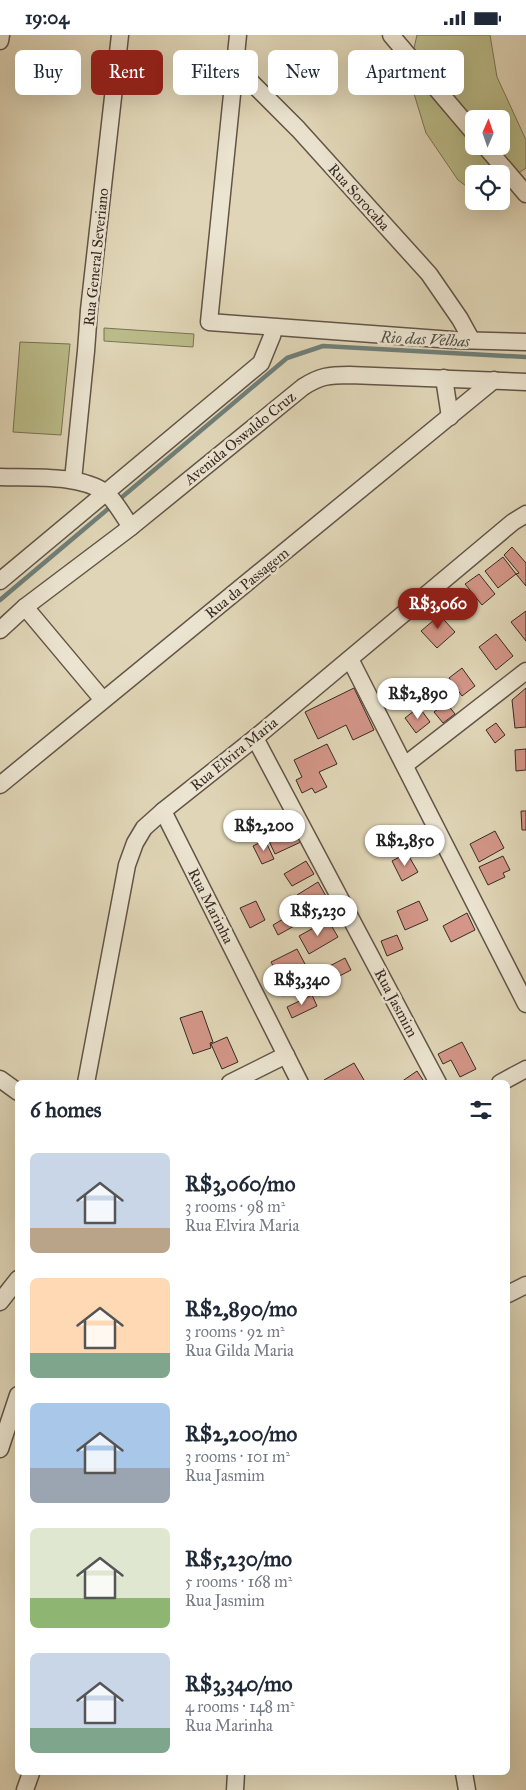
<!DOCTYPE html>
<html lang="en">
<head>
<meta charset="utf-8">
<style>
	:root { --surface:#fff; --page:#f6f6f7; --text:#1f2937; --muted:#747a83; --accent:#8f2418 }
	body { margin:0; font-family:"IM FELL Great Primer",serif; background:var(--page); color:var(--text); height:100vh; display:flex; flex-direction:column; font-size:19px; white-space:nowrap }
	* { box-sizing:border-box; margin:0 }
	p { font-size:16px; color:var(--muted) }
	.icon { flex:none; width:28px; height:28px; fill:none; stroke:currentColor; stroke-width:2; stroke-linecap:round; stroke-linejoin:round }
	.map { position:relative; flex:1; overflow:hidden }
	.drawer { position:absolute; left:15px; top:1045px; width:495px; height:695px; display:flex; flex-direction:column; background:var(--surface); border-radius:8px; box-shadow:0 5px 20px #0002 }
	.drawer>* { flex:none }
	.guide { position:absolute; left:15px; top:15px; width:496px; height:45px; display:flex; gap:10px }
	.needle { width:32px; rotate:2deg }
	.buttons { position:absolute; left:465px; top:75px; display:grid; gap:10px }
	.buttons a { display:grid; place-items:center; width:45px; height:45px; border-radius:8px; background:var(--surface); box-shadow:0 5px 20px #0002; font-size:25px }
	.price { position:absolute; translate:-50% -42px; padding:0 11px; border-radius:18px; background:#fff; color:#222; font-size:16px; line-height:32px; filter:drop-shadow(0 1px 2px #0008) }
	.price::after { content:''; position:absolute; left:50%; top:30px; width:15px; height:11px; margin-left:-8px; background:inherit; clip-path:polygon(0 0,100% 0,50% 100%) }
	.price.current { background:var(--accent); color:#fff }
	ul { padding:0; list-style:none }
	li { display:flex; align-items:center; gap:15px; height:125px; padding:0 15px }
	li span { display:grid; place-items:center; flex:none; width:140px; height:100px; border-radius:8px; color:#555 }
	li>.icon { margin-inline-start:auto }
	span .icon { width:60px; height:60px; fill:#fffc; stroke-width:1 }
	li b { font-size:21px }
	h2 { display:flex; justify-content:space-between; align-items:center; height:60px; padding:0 15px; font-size:21px }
	.tag { padding:0 18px; border-radius:8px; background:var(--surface); box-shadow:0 5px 20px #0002; font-size:18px; line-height:45px }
	.tag.current { background:var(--accent); color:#fff }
	.status { display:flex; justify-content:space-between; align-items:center; height:35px; padding:0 25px; background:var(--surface); direction:ltr }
	.status svg { height:14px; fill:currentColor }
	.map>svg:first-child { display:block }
	.green { fill:#babc89; stroke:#797356; fill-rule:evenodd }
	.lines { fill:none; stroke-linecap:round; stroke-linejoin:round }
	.stream { stroke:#6f7f79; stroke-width:4.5 }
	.building { fill:#d39688; stroke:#382a23 }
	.minor-casing { stroke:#625548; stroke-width:19 }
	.minor { stroke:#ebe4d0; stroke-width:16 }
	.labels { text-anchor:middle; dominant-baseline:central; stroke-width:5; stroke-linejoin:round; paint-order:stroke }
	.street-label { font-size:15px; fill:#382a23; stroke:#ebe4d0 }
	.water-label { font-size:16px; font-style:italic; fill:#4f4e47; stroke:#ebe4d0 }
</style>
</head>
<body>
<div class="status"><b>19:04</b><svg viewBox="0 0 49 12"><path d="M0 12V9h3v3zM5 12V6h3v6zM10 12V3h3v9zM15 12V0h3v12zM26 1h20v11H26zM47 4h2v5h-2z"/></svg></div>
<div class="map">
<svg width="526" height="1755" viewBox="0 0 526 1755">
	<rect width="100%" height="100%" fill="#e0d6b7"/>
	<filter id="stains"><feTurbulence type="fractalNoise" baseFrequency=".004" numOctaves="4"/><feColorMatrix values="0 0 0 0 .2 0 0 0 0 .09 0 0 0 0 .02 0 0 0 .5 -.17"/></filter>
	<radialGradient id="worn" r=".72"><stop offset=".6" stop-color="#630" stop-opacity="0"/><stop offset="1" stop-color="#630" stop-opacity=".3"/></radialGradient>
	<g class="green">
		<path d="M 417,0 L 490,0 L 497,42 L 526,105 L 526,133 L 501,150 L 501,139 L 474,139 L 474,157 L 458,145 L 426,98 L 408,39 ZM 474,84 L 501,84 L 501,111 L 474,111 Z"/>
		<polygon points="104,293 194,299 193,312 104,306"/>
		<polygon points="20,307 70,309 61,400 13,397"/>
	</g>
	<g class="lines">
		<polyline class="stream" points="0,565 287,323 323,311 526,322"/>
	</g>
	<g class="building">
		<polygon points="512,512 526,528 526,551 516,539 519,538 504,520"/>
		<polygon points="503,522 516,539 498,553 485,536"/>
		<polygon points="479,539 495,559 482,570 465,549"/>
		<polygon points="435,575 455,597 437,613 421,596 434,585 429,579"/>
		<polygon points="526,576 526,606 511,587"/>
		<polygon points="496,599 513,621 496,635 479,612"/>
		<polygon points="462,633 475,651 462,661 449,643"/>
		<polygon points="406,647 411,654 390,668 385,661"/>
		<polygon points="354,653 374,695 353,705 346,690 318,704 305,677"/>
		<polygon points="526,653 526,692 515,693 512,665"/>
		<polygon points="438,657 455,679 443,688 434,677 438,674 430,663"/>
		<polygon points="419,672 430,687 416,698 405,683"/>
		<polygon points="496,688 505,700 495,708 486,695"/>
		<polygon points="327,709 337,729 319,737 327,752 315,758 312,753 302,758 296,745 302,742 294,725"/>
		<polygon points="526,714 526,735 516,736 515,715"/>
		<polygon points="521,776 526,776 526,795 522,795"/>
		<polygon points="295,790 303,806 275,819 268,804"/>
		<polygon points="495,796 504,813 479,827 470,809"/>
		<polygon points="265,805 274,824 262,829 253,811"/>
		<polygon points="407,818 418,837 402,846 392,826"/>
		<polygon points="503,821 510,835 503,838 505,842 488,850 479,832"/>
		<polygon points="306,826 314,839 292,851 284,839"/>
		<polygon points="318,847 326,861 308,871 305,865 301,867 297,860"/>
		<polygon points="256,866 265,885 250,893 240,873"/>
		<polygon points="419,866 428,885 405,895 397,876"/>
		<polygon points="467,878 475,895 451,907 443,891"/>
		<polygon points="290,880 296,890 278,900 273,890"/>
		<polygon points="328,885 338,902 309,919 299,901"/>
		<polygon points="397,900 403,914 387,921 381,906"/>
		<polygon points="297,914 305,929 279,942 271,927"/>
		<polygon points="345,923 351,935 328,947 322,935"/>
		<polygon points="301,936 307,948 283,961 277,949"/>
		<polygon points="312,960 317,971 292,983 287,972"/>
		<polygon points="202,976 213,1007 210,1008 211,1013 193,1019 180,983"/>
		<polygon points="227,1002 238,1027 222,1034 211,1009"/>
		<polygon points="462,1007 476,1034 460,1042 451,1025 443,1029 438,1019"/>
		<polygon points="354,1028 364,1045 360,1048 325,1048 324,1045"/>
		<polygon points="417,1036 425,1048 401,1048 401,1047"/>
	</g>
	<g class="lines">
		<defs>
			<g id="minor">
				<polyline points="238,0 209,287 453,305 526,307"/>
				<polyline points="391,0 474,98"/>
				<polyline points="0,6 1,0"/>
				<polyline points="235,31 298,94 429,239 460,284 471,304"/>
				<polyline points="485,111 526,159"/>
				<polyline points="444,343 450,382"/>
				<path d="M 0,442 C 31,443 80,439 106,458 C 114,464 124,482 131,492"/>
				<polyline points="73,445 86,316 89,275 120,0"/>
				<polyline points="0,546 261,328 272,301 274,293"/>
				<polyline points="25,572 103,665"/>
				<path d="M 0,595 L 25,572 L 131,492 L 303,352 C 320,341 329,340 349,340 L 526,347"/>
				<polyline points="350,624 526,969"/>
				<polyline points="255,703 438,1048"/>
				<polyline points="405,730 526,636"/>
				<polyline points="0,750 494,345"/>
				<polyline points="163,776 300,1048"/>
				<polyline points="0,1044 18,1057"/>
				<polyline points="86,1048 127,830 135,808 144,793 163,776 255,703 513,487 526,479"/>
				<polyline points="230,1048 286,1020"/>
				<polyline points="500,1048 526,1034"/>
				<polyline points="508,1259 526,1250"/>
				<polyline points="0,1267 18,1244"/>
				<polyline points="0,1414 18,1360"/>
				<polyline points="464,1738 467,1755"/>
				<polyline points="25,1755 31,1738"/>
				<polyline points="235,1755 236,1738"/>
			</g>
		</defs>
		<use href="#minor" class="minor-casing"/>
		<use href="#minor" class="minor"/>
	</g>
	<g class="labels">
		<g class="street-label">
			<text transform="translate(359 162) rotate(48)">Rua Sorocaba</text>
			<text transform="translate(96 222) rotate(-84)">Rua General Severiano</text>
			<text transform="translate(240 403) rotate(-39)">Avenida Oswaldo Cruz</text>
			<text transform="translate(247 548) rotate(-39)">Rua da Passagem</text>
			<text transform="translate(234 719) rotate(-39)">Rua Elvira Maria</text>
			<text transform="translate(211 871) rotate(63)">Rua Marinha</text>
			<text transform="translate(396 968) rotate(62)">Rua Jasmim</text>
		</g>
		<g class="water-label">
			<text transform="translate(425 304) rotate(3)">Rio das Velhas</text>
		</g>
	</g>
	<rect width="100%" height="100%" filter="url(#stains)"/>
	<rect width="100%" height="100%" fill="url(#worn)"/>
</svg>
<div class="buttons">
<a><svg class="needle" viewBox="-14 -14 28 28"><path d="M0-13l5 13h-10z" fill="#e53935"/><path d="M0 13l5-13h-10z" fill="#747a83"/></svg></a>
<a><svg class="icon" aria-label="locate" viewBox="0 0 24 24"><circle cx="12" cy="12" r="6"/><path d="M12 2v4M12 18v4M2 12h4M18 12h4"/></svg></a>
</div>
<b class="price current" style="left:438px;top:595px">R$3,060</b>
<b class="price" style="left:418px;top:685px">R$2,890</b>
<b class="price" style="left:264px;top:817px">R$2,200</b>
<b class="price" style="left:405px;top:832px">R$2,850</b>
<b class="price" style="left:318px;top:902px">R$5,230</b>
<b class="price" style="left:302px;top:971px">R$3,340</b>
<div class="guide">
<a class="tag">Buy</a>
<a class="tag current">Rent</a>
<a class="tag">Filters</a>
<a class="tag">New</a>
<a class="tag">Apartment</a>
</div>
<section class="drawer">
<h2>6 homes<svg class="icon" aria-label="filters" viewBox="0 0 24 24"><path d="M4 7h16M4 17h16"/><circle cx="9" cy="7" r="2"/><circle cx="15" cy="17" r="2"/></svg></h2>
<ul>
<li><span style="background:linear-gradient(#c9d6e8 75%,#b9a48a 0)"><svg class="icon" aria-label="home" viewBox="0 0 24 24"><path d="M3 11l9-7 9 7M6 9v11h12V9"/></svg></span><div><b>R$3,060/mo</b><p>3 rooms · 98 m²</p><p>Rua Elvira Maria</p></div></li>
<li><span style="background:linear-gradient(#ffd9b3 75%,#7fa58c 0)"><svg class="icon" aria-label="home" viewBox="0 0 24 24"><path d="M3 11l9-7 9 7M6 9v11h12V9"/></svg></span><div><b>R$2,890/mo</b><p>3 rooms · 92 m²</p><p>Rua Gilda Maria</p></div></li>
<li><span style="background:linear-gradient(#a9c7e8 65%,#9aa5b1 0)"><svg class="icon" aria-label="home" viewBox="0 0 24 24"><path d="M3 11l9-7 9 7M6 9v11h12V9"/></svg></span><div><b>R$2,200/mo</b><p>3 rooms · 101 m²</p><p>Rua Jasmim</p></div></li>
<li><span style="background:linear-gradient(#dfe7d0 70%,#8fb573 0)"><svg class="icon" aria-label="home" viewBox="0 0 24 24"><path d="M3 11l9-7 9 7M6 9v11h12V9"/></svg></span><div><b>R$5,230/mo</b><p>5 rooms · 168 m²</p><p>Rua Jasmim</p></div></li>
<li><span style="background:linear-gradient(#c9d6e8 75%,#7fa58c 0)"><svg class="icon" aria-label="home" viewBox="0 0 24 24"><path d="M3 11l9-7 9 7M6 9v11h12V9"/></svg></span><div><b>R$3,340/mo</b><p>4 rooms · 148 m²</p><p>Rua Marinha</p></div></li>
</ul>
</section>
</div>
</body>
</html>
